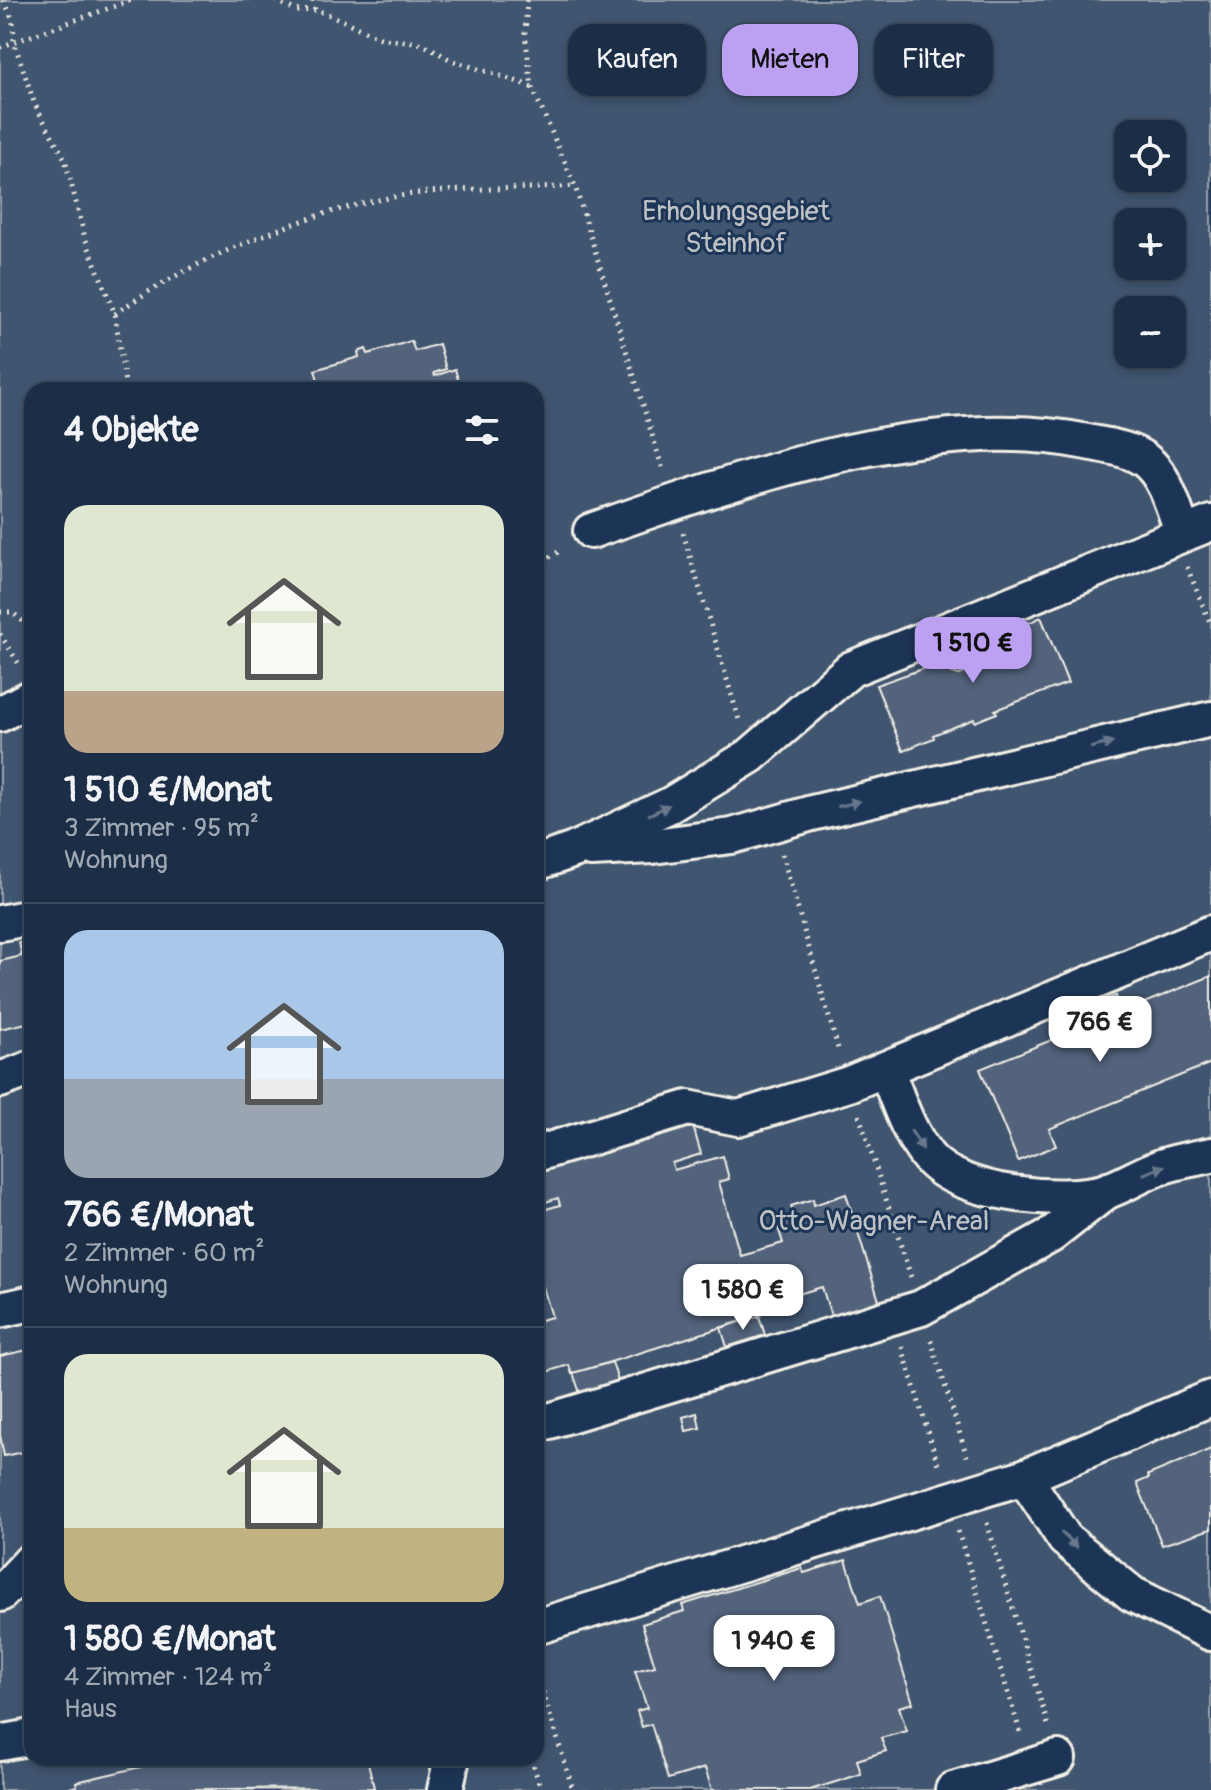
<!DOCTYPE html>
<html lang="de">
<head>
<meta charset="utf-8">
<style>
	:root { --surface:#1c2e46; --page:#293a51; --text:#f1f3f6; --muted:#a0a8b3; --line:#3a4a5f; --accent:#bca0f2 }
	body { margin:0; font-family:Pangolin,sans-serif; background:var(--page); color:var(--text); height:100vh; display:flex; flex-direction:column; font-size:30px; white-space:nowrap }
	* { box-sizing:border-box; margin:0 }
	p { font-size:26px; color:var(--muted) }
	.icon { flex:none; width:44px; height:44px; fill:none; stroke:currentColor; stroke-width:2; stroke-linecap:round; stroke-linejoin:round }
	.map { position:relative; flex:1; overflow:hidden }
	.details { position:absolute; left:24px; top:382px; width:520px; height:1384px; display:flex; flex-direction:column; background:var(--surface); border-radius:24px; box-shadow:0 4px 12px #0003,0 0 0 2px var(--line) }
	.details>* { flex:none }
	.banner { position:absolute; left:568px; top:24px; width:522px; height:72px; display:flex; gap:16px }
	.buttons { position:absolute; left:1114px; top:120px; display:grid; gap:16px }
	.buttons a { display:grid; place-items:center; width:72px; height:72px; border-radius:16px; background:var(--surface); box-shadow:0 4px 12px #0003,0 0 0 2px var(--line); font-size:40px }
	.price { position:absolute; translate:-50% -68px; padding:0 18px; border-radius:16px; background:#fff; color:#222; font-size:26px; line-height:52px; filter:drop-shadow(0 2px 4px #0008) }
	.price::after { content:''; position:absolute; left:50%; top:48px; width:24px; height:18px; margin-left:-12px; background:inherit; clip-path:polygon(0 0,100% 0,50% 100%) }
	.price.current { background:var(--accent); color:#111 }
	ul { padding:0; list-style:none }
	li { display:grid; align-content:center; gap:16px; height:424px; padding:0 40px }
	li+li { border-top:2px solid var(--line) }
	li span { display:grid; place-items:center; height:248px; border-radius:24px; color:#555 }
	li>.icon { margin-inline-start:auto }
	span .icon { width:144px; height:144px; fill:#fffc; stroke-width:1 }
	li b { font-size:34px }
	h2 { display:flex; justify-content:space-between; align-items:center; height:96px; padding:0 40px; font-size:34px }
	.pill { padding:0 28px; border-radius:24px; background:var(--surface); box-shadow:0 4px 12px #0003,0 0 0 2px var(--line); font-size:28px; line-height:72px }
	.pill.current { background:var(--accent); color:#111 }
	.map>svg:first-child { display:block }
	.green { fill:#40546f; stroke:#9aa2ac; stroke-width:2; fill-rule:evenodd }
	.building { fill:#52647b; stroke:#f4f1e8; stroke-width:2 }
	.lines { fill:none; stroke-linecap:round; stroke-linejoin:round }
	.minor-casing { stroke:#f4f1e8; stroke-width:40 }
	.path { stroke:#f4f1e8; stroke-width:5; stroke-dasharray:2 6; stroke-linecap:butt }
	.minor { stroke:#1d3557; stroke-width:34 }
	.oneway { fill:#68778a }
	.labels { text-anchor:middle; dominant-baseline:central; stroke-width:6; stroke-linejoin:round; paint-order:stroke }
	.park-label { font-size:28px; fill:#bec2c4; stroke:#1d3557 }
</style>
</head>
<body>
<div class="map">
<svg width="1211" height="1790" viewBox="0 0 1211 1790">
	<rect width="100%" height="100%" fill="#263d5d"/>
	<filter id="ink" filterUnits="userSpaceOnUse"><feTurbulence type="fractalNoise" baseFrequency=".0125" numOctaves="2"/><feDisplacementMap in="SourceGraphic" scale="16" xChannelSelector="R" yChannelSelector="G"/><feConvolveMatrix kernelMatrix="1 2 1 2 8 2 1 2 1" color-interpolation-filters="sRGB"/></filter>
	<g filter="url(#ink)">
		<path class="green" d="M 0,0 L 1211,0 L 1211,1790 L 0,1790 ZM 1128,134 L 1172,134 L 1172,178 L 1128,178 ZM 1128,222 L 1172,222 L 1172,266 L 1128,266 ZM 1128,310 L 1172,310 L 1172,354 L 1128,354 ZM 32,390 L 536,390 L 536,1758 L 32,1758 Z"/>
		<g class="building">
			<polygon points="411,341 415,351 439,344 446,369 434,373 435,376 455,369 461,390 295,390 318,380 315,370 359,357 358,352 366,349 368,354"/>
			<polygon points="1041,617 1068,683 995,710 997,713 975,722 974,719 933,735 934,738 903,751 876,685 945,661 950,672 959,675 975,668 980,660 975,648"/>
			<polygon points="32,940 32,1027 31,1022 0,1029 0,961 22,956 19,943"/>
			<polygon points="1211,976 1211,1063 1049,1129 1056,1146 1018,1161 980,1069 1096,1022 1090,1006 1116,996 1122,1012"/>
			<polygon points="693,1126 701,1154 672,1163 674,1170 723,1156 729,1179 719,1182 740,1255 783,1243 777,1224 794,1218 791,1206 813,1199 814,1205 846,1194 880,1304 832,1319 822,1287 758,1306 761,1315 572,1374 569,1365 536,1375 536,1321 552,1317 536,1264 536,1212 560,1205 558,1198 536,1205 536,1173"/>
			<polygon points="759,1316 765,1335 727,1347 721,1328"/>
			<polygon points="32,1349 32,1450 4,1456 0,1435 0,1356"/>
			<polygon points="612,1362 618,1381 580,1393 573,1373"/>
			<polygon points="697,1413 700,1428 686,1431 683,1417"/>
			<polygon points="1211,1449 1211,1529 1162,1545 1137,1483 1149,1478 1148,1475"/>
			<polygon points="846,1560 860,1603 880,1596 913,1703 899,1707 907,1731 881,1738 886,1751 857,1760 861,1774 810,1790 712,1790 705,1768 668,1779 651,1724 642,1727 637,1711 647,1708 635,1671 655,1666 642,1624 684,1611 682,1605 802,1568 804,1573"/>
			<polygon points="147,1758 367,1758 374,1788 62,1790 77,1786 76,1782 149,1765"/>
		</g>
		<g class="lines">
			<defs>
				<g id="minor">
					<path d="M 591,531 C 737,480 932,409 1087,442 C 1106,446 1129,448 1145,460 C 1167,477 1174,510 1183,534"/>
					<polyline points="0,714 32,697"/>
					<polyline points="591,849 653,846 732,836 812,813 1211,719"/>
					<polyline points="536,863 574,850 670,805 750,756 851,669 1211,523"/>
					<polyline points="0,923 32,917"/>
					<path d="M 886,1069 C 898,1099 907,1131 928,1157 C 959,1195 1063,1204 1107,1191 C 1125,1185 1141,1174 1158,1168 C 1174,1161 1194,1159 1211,1155"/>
					<polyline points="0,1080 32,1068"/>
					<polyline points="536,1154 688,1108 738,1118 849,1084 1211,933"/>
					<polyline points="0,1310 32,1303"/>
					<polyline points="536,1425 921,1308 1051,1235 1108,1190"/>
					<polyline points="1024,1477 1065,1539 1132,1594 1211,1633"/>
					<polyline points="0,1594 32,1560"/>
					<polyline points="536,1627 1024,1477 1211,1398"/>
					<polyline points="0,1743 32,1737"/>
					<polyline points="445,1790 452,1758"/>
					<polyline points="953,1790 1058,1758"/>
				</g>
			</defs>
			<use href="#minor" class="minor-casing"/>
			<g class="path">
				<polyline points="4,0 13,21 14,42 35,105 65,159 85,238 115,314 126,390"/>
				<polyline points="276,0 296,11 315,10"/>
				<path d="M 312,0 L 315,10 C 338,16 356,28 378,37 C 393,42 407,39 421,44 C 434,48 443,57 454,61 C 480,70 506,77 532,87"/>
				<polyline points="527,0 525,34 532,87 575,186 663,470"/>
				<polyline points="0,47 132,0"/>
				<path d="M 115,314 C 193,257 324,204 421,193 C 472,187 523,190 575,186"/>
				<polyline points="683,533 740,723"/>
				<polyline points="536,566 563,549"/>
				<polyline points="1187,567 1211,625"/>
				<polyline points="0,612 12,612 32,629"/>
				<polyline points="0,634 21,667"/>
				<polyline points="782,854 839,1052"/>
				<polyline points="859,1115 911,1277"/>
				<polyline points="931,1340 968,1460"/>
				<polyline points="902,1347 939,1468"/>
				<polyline points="987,1523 1049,1728"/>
				<polyline points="958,1531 1021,1735"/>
				<polyline points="536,1669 573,1790"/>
				<polyline points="531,1758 541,1790"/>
			</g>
			<use href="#minor" class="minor"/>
		</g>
		<defs><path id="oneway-solid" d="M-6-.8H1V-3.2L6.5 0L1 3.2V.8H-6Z" transform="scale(2)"/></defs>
		<g class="oneway">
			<use href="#oneway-solid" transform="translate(1102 745) rotate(-13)"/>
			<use href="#oneway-solid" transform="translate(849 804) rotate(-13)"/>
			<use href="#oneway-solid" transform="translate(659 810) rotate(-26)"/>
			<use href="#oneway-solid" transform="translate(917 1140) rotate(57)"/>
			<use href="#oneway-solid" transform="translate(1154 1170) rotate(-22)"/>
			<use href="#oneway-solid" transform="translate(1069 1540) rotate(46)"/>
		</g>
	</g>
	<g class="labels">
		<g class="park-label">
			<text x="736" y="211">Erholungsgebiet<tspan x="736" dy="32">Steinhof</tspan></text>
			<text x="874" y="1221">Otto-Wagner-Areal</text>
		</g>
	</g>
</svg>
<div class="buttons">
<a><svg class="icon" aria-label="locate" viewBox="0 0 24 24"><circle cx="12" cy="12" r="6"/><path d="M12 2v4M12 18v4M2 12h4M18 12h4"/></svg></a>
<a>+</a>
<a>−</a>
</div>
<b class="price current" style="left:973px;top:685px">1 510 €</b>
<b class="price" style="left:1100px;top:1064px">766 €</b>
<b class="price" style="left:743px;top:1332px">1 580 €</b>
<b class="price" style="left:774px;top:1683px">1 940 €</b>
<div class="banner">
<a class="pill">Kaufen</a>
<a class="pill current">Mieten</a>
<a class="pill">Filter</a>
</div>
<section class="details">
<h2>4 Objekte<svg class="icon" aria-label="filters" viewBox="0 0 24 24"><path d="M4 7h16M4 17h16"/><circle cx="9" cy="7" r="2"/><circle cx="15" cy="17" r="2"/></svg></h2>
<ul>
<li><span style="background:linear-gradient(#dfe7d0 75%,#b9a48a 0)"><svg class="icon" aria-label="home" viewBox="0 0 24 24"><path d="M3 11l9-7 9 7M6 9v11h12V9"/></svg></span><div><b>1 510 €/Monat</b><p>3 Zimmer · 95 m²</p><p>Wohnung</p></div></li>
<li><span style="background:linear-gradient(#a9c7e8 60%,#9aa5b1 0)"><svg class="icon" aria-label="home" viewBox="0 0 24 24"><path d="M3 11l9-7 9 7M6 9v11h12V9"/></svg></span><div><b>766 €/Monat</b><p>2 Zimmer · 60 m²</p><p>Wohnung</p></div></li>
<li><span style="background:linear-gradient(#dfe7d0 70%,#c2b280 0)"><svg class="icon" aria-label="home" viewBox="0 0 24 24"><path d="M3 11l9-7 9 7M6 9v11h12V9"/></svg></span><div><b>1 580 €/Monat</b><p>4 Zimmer · 124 m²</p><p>Haus</p></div></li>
</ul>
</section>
</div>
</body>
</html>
